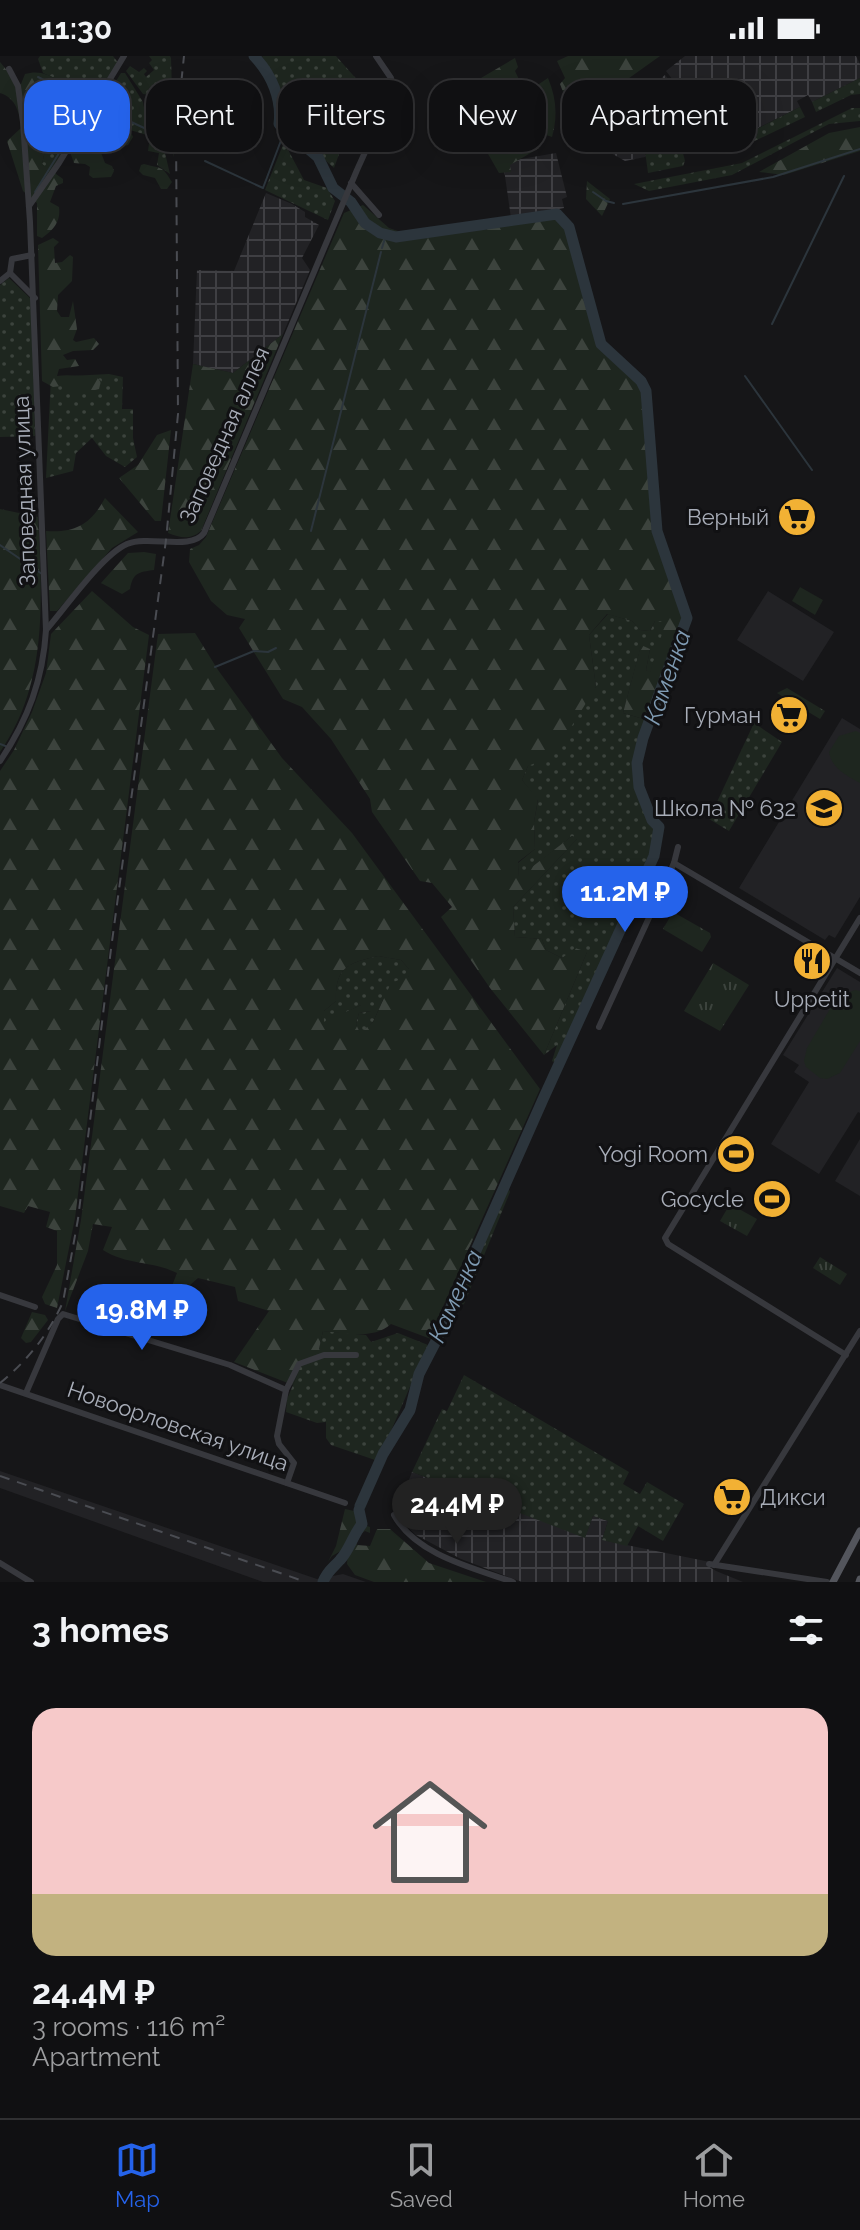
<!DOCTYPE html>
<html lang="en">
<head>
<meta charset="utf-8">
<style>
	:root { --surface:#101012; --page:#1e1e20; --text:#f1f3f6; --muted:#9c9d9f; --line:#303032; --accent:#2563eb }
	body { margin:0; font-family:Raleway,sans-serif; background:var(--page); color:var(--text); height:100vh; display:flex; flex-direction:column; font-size:30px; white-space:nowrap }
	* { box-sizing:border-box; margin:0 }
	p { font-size:26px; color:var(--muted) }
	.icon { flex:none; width:44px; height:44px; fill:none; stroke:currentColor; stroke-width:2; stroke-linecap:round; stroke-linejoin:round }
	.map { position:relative; height:1526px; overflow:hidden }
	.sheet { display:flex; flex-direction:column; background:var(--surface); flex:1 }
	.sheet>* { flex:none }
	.banner { position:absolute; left:24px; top:24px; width:812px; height:72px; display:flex; gap:16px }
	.price { position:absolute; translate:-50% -68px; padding:0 18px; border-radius:28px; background:var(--accent); color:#fff; font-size:26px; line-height:52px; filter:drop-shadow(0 2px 4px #0008) }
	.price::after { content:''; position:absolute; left:50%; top:48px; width:24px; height:18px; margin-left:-12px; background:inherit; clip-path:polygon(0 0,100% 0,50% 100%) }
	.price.current { background:#222; color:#fff }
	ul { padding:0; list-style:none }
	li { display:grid; align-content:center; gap:16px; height:424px; padding:0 32px }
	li+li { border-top:2px solid var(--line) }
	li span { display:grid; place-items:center; height:248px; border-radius:24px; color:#555 }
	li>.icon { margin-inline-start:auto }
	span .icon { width:144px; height:144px; fill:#fffc; stroke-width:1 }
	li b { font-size:34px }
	h2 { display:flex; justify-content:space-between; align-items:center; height:96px; padding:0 32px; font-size:34px }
	.chip { padding:0 28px; border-radius:24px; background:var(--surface); box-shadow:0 8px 32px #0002,0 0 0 2px var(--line); font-size:28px; line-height:72px }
	.chip.current { background:var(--accent); color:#fff }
	.status { display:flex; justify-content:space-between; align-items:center; height:56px; padding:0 40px; background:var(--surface); direction:ltr }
	.status svg { height:22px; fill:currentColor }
	.dock { display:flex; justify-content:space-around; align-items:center; height:112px; border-top:2px solid var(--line); background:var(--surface); font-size:22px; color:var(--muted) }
	.dock a { display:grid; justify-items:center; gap:4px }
	.dock .current { color:var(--accent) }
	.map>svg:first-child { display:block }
	.built { fill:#222225 }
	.industrial { fill:url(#industrial-grid) }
	.grass { fill:url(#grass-dots) }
	.forest { fill:url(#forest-firs); fill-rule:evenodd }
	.park { fill:url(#park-tufts) }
	.pitch { fill:#1e261f }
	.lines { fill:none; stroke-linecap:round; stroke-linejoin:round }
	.stream { stroke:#2c353c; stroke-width:2 }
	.river { stroke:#2c353c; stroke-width:11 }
	.minor { stroke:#37383d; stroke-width:6 }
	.major { stroke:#53555c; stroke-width:7 }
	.rail { stroke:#4a4c52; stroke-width:2; stroke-dasharray:10 8; stroke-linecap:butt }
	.labels { text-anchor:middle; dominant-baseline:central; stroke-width:6; stroke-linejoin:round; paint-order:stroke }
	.street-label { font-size:22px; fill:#a8adb8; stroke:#111113 }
	.poi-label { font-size:22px; fill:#a8adb8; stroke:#111113; text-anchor:end }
	.water-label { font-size:24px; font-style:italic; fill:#7f9bb3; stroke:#111113 }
</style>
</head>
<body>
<div class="status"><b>11:30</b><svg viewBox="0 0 49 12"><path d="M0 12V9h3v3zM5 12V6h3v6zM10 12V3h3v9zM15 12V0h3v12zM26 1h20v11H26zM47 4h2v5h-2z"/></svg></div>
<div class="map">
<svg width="860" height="1526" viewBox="0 0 860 1526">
	<defs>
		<pattern id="industrial-grid" width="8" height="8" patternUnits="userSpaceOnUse" patternTransform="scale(2)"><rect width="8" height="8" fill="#222225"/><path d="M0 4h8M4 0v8" fill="none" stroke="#3f3f43"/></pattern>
		<pattern id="grass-dots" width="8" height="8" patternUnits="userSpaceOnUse" patternTransform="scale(2)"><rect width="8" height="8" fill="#1e261f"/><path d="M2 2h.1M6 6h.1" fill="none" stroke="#3c433d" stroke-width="1.8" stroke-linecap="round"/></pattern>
		<pattern id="forest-firs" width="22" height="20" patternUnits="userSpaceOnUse" patternTransform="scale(2)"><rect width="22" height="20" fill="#1e261f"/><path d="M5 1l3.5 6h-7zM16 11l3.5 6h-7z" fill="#3c433d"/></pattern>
		<pattern id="park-tufts" width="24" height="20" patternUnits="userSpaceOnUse" patternTransform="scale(2)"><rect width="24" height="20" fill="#1e261f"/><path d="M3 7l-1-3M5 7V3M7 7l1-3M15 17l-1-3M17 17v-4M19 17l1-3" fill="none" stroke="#3c433d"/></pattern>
	</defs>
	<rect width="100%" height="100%" fill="#161618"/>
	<g class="built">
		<polygon points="768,535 834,576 803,625 737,584"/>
		<polygon points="842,662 860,673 860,841 835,882 829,879 825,884 739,832"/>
		<polygon points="837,912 860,926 860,1057 858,1056 819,1118 771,1088 809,1026 794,1016 799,1009 783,999"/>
		<polygon points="860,1083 860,1140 835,1125"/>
		<polygon points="0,1415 317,1523 343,1518 366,1526 263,1526 0,1432"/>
	</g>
	<g class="industrial">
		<polygon points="685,0 856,0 860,8 860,22 812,46 808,39 797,45 800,51 724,89 666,15"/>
		<polygon points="665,19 719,86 664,98 645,95 645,101 625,105 586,83"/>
		<polygon points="556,97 567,141 562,143 564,152 511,162 503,106"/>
		<polygon points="266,137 292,148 305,156 305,161 319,169 302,202 310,214 283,278 233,317 193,308 197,214 234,215"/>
		<polygon points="412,1416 585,1481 593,1460 608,1465 602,1484 710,1506 708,1510 716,1515 743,1526 522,1526 461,1503 416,1479 403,1467 400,1447"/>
	</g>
	<g class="grass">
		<polygon points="40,0 113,0 119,8 55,110 45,111 42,108 50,72 49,45 59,24 43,17 38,3"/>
		<polygon points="149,0 170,0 171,2 174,101 163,58 152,39 143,38 126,15 130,10 139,16 144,12 147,15 144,18 146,21 154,14 149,7 152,4"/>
		<path d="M 262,0 L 336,0 L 376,45 L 362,72 L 350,68 L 334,112 L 283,67 C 289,42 274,21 262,0 Z"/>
		<polygon points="121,17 125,17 143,46 145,57 160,76 170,118 157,109 159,97 148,95 150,80 130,74 118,65 107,69 105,91 85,86 76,90"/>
		<polygon points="860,22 860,38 851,39 816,56 812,46"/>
		<polygon points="800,51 805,61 742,91 737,83"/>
		<polygon points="852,52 860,52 860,65 829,68 732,119 649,135 634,128 742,107"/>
		<polygon points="284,86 304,124 327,132 335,145 328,164 265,134"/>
		<polygon points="655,87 664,97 682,93 685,105 683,110 648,117 645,95"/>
		<polygon points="9,222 32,244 35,380 0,381 0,229"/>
		<polygon points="109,318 123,321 122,353 133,353 133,382 137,401 125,411 106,400 92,382 76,397 73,415 46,422 51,321"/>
		<path d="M 608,558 L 632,565 L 640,574 L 650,575 L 655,565 L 667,565 L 650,617 L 646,614 L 650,593 L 641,590 L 623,657 L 647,664 C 643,677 634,693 633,707 C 633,722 648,760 659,771 L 654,800 L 559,1010 L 552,1005 L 557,989 L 544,999 L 587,896 L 562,902 L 546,894 L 542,883 L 515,881 L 513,851 L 577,783 L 572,780 L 519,822 L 518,807 L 535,793 L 534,766 L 538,744 L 522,724 L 528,710 L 596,631 L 589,579 Z"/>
		<polygon points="754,667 782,686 729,775 709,763"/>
		<path d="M 378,900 L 401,904 L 409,913 L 409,920 L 383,944 L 373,966 L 360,978 L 356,968 L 359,957 L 371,955 L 361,949 L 324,967 L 324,955 L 336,945 C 335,911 348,907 378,900 Z"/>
		<polygon points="506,1126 510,1136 464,1248 449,1255"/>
		<polygon points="323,1275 366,1279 371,1286 398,1277 428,1289 378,1405 331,1389 326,1382 326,1366 317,1367 286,1356 287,1343 300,1313 319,1293"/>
		<polygon points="464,1319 629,1416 623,1428 640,1438 647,1426 684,1448 663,1485 638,1470 627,1490 602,1484 608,1465 593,1460 585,1482 412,1416 442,1353 447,1355"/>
	</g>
	<g class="forest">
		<polygon points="568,0 660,0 573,62 560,28 565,22 557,5"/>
		<path d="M 515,2 L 518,11 L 515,15 L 523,32 L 533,32 L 548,22 C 556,41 558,60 552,81 C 525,71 483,65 474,34 L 485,28 L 481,22 Z"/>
		<path d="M 0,6 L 18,28 L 21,28 L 25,18 C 38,14 47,18 59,24 L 59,44 L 49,45 L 50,72 L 42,108 L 45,110 L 52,105 L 56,118 L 63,123 L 63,127 L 56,130 L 50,146 L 59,151 C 61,166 53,174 42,182 L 37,180 L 37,147 L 23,135 L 7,85 L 21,72 C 20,57 16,42 0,37 Z"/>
		<polygon points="468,63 509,84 539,92 510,109 511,116 499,117"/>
		<polygon points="118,65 130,74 133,81 128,89 107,94 105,88 107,69"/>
		<polygon points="860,71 860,95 784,119 759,116 829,77"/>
		<polygon points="84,86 98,89 105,107 112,110 114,115 111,121 93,122 89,119 90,111 85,108 74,107 70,96 76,90"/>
		<path d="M 144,108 C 161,113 161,108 172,126 L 167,133 L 161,133 L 155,122 L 143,119 L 139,115 L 141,109 Z"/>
		<polygon points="587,125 610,143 602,160 586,143"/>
		<polygon points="363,149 389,172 404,177 555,157 565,173 597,290 642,332 653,474 685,560 647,664 623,657 641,589 650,593 646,614 650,616 666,565 655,565 650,575 640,574 632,565 607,558 589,579 596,631 553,700 528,710 522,724 538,743 534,766 535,793 518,806 519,821 572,780 578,782 513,851 515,881 542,883 546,894 562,902 575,892 587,896 544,999 490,932 441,861 452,851 432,827 420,825 372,756 370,743 331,683 302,651 283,643 239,572 245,563 227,559 211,545 189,506 190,493 199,489 206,481 344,157"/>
		<path d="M 53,182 L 59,186 L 54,191 L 55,207 L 62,206 L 70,199 L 73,201 L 72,225 L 58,239 L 57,255 L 61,261 L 69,261 L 73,245 L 77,273 L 73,284 L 76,286 L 94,282 L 99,288 L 93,294 L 73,295 L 63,299 L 67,304 L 75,303 L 79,310 L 59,313 L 57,320 C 70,318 82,321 95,320 L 101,325 L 99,333 L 76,339 L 69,336 L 69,329 L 53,331 L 42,325 L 38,189 Z"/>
		<path d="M 283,278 L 201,475 C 190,484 181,482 168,477 L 193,308 L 233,317 Z"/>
		<polygon points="171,374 161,465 155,465 119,422 138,409 157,379"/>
		<path d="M 105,442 L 138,476 L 112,492 L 57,555 L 50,555 L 46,475 C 76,477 91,468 105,442 Z"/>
		<path d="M 0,453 L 38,461 C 42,541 49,626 0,696 Z"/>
		<path d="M 144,496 L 156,498 L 154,514 C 138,516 133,517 130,533 L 122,538 L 101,527 L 128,497 Z"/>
		<polygon points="92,535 133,571 149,579 75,1162 57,1252 45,1248 42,1241 57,1209 57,1175 46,1171 50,1156 28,1150 24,1157 0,1150 0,715 14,694 32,656 46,617 51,578"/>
		<path d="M 195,577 L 218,614 L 282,702 L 352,777 L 540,1033 L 437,1264 L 431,1283 L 391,1268 C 373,1284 345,1277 323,1275 L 319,1293 L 326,1303 C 307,1307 300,1311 293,1329 L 234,1306 L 269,1255 L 238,1245 L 235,1231 L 198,1222 L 163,1253 L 177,1217 C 154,1205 126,1209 103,1194 L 112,1171 L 93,1168 L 88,1195 L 65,1255 L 81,1164 L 158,578 ZM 378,900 L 401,904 L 409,913 L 409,920 L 391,927 L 373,966 L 360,977 L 356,968 L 359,957 L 371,955 L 375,950 L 361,949 L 324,966 L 324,955 L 336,945 C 335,911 348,907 378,900 Z"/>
		<polygon points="32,1256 45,1259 48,1264 31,1286 26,1287 21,1282"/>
		<polygon points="345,1453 354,1455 360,1463 367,1464 367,1470 370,1471 370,1477 365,1475 356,1481 357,1489 370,1490 377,1473 390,1473 429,1507 486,1526 374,1526 355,1519 347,1508 348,1494 346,1492 332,1500 328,1506 336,1490"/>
	</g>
	<g class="park">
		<polygon points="787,632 825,655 820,663 777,637"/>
		<polygon points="673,856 710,877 711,881 702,896 663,873"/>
		<polygon points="713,907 749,929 720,975 684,955"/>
		<polygon points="730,1148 757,1163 747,1180 720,1165"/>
		<polygon points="820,1201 847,1218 840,1229 813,1212"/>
	</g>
	<g class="pitch">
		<polygon points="800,531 823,544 815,559 792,545"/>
		<path d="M 856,675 L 860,677 L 860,727 C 846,719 832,713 829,696 L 839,680 Z"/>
		<polygon points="855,934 860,935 860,985 840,1017 827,1023 820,1022 806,1011 804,1005 807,992 837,941"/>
	</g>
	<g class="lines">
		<g class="stream">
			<polyline points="99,51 157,78"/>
			<polyline points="205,105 263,132 285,74"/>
			<polyline points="35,136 90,47 38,21"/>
			<polyline points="593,136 606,145 614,147"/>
			<polyline points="623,148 773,121 860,93"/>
			<polyline points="382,192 386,179"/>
			<polyline points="772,268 844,120"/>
			<polyline points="745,320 812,414"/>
			<polyline points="311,475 381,196"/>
			<polyline points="0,489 42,518"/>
			<polyline points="215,611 254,595 268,596 276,592"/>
			<polyline points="0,688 8,691"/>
		</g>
		<g class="river">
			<path d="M 254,0 C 272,19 282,43 279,68 L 318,101 L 333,132 L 351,146 L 365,167 L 380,177 L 396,181 L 557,158 L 569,171 L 601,288 L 641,325 L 646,335 L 657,475 L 687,562 L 643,682 L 637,707 L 639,731 L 652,764 L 659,771 L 654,800 L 544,1041 L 435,1287 L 419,1318 L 410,1354 L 383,1398 L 360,1450"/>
			<path d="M 323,1526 C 327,1515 333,1512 340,1504 C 349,1495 353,1479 362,1468 L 359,1454"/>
		</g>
		<g class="minor">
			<polyline points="351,127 379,159"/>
			<polyline points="29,150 59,107 124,0"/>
			<polyline points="10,217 35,242"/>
			<polyline points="0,225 10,217 12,203 32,199"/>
			<path d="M 46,574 C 66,551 102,499 127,488 C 150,479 191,495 204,477 L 357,114 L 389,43 L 391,22 L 376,0"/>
			<path d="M 0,705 C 28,664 43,623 46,574 L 30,166 L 23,66 L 18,30 L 9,13"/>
			<polyline points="674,807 860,917"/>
			<polyline points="599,971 674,807 678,791"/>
			<polyline points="0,1239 35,1251"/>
			<polyline points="846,1299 668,1188 665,1182 860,862"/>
			<polyline points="0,1329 345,1447"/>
			<polyline points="286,1334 299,1308 324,1299 356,1299"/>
			<polyline points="26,1337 58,1263 63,1258 230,1309 286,1334 277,1380 279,1388 294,1407 287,1427"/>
			<path d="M 394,1459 C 416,1499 473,1512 513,1526"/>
			<polyline points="0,1507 31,1526"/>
			<polyline points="709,1508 827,1526"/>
			<polyline points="714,1509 860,1275"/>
		</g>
		<g class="major">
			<polyline points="833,1526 860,1475"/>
			<polyline points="859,1526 860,1523"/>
		</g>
		<g class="rail">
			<path d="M 0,1327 C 28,1304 48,1279 63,1246 L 78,1163 L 111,893 L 166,484 L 178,358 L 176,77 L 184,0"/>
			<polyline points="0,1420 306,1526"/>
		</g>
	</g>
	<defs>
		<symbol id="supermarket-disc" viewBox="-11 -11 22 22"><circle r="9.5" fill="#f2b134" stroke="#111113"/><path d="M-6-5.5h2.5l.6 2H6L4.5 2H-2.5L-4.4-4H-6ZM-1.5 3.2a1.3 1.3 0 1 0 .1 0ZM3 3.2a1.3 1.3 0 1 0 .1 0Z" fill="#111"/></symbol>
		<symbol id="school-disc" viewBox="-11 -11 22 22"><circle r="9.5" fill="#f2b134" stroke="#111113"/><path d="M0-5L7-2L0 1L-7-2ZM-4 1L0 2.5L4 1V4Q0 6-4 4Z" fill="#111"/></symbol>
		<symbol id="restaurant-disc" viewBox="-11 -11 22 22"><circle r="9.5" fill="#f2b134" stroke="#111113"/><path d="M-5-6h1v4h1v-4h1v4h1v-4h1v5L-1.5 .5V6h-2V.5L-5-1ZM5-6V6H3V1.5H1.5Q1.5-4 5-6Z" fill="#111"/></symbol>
		<symbol id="stadium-disc" viewBox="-11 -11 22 22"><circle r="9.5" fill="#f2b134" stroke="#111113"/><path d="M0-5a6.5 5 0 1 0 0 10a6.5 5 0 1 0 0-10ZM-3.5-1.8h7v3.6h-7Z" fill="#111"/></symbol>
	</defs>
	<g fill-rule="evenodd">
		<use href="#supermarket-disc" x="775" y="439" width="44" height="44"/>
		<use href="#supermarket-disc" x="767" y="637" width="44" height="44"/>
		<use href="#school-disc" x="802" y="730" width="44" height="44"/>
		<use href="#restaurant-disc" x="790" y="883" width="44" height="44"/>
		<use href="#stadium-disc" x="714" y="1076" width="44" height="44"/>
		<use href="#stadium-disc" x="750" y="1121" width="44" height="44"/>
		<use href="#supermarket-disc" x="710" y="1419" width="44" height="44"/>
	</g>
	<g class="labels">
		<g class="street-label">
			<text transform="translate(224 379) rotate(-66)">Заповедная аллея</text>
			<text transform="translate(24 435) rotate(-92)">Заповедная улица</text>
			<text transform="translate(178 1370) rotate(19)">Новоорловская улица</text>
		</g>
		<g class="poi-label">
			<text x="769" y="461">Верный</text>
			<text x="761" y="659">Гурман</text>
			<text x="796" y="752">Школа № 632</text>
			<text x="812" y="943" text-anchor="middle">Uppetit</text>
			<text x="708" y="1098">Yogi Room</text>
			<text x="744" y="1143">Gocycle</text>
			<text x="760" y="1441" text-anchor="start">Дикси</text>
		</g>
		<g class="water-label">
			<text transform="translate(667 621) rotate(-71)">Каменка</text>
			<text transform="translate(455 1240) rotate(-66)">Каменка</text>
		</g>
	</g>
</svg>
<b class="price" style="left:625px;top:878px">11.2M ₽</b>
<b class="price" style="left:142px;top:1296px">19.8M ₽</b>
<b class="price current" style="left:457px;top:1490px">24.4M ₽</b>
<div class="banner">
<a class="chip current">Buy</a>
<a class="chip">Rent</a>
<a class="chip">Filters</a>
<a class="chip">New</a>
<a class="chip">Apartment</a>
</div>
</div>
<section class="sheet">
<h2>3 homes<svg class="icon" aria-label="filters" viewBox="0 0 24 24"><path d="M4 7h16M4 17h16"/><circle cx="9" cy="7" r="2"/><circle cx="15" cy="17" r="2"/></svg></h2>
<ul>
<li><span style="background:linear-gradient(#f6c9c9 75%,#c2b280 0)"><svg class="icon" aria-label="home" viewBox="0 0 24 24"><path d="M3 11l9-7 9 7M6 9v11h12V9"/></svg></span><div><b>24.4M ₽</b><p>3 rooms · 116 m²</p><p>Apartment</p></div></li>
</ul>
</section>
<nav class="dock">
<a class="current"><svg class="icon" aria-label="map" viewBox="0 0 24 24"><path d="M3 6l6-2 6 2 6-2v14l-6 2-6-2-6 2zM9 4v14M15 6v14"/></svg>Map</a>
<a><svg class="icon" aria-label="saved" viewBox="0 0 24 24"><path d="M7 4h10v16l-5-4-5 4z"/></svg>Saved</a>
<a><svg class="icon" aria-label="home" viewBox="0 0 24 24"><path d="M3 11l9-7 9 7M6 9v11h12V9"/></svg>Home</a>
</nav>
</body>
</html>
